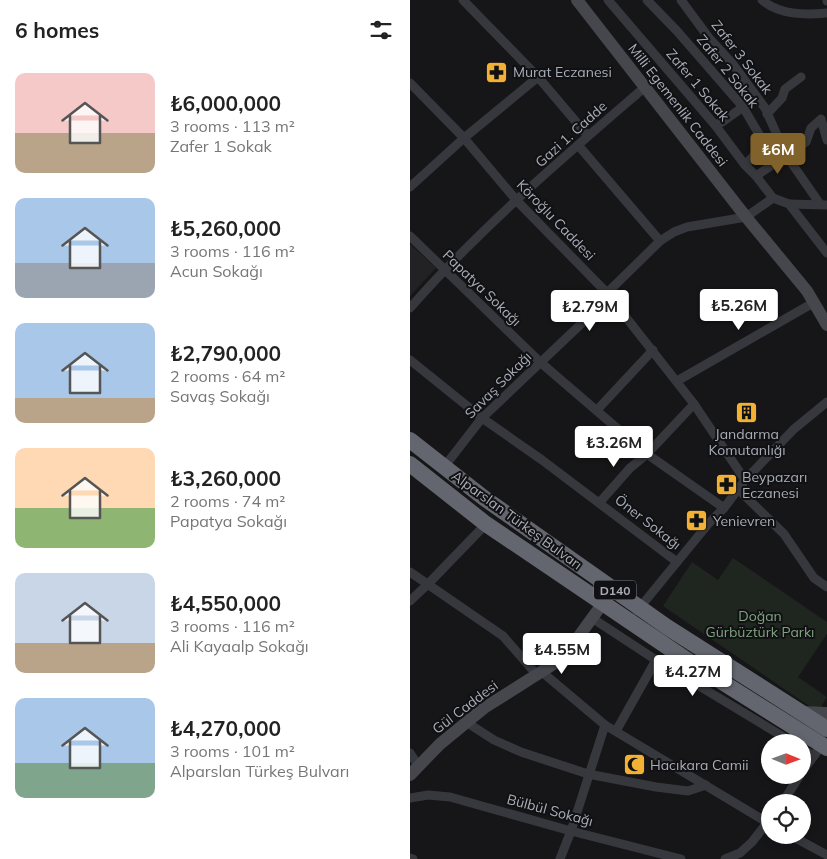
<!DOCTYPE html>
<html lang="en">
<head>
<meta charset="utf-8">
<style>
	:root { --surface:#fff; --page:#f2f2f2; --text:#222; --muted:#767676; --accent:#80622a }
	body { margin:0; font-family:Mulish,sans-serif; background:var(--page); color:var(--text); height:100vh; display:flex; flex-direction:column; font-size:19px; white-space:nowrap }
	* { box-sizing:border-box; margin:0 }
	p { font-size:16px; color:var(--muted) }
	.icon { flex:none; width:28px; height:28px; fill:none; stroke:currentColor; stroke-width:2; stroke-linecap:round; stroke-linejoin:round }
	.map { position:relative; flex:1; overflow:hidden }
	.side { display:flex; flex-direction:column; background:var(--surface); width:410px }
	.side>* { flex:none }
	.needle { width:32px; rotate:91deg }
	.fabs { position:absolute; left:351px; top:734px; display:grid; gap:10px }
	.fabs a { display:grid; place-items:center; width:50px; height:50px; border-radius:50%; background:var(--surface); box-shadow:0 2px 8px #0003; font-size:25px }
	.price { position:absolute; translate:-50% -42px; padding:0 11px; border-radius:5px; background:#fff; color:#222; font-size:16px; line-height:32px; filter:drop-shadow(0 1px 2px #0008) }
	.price::after { content:''; position:absolute; left:50%; top:30px; width:15px; height:11px; margin-left:-8px; background:inherit; clip-path:polygon(0 0,100% 0,50% 100%) }
	.price.selected { background:var(--accent); color:#fff }
	ul { padding:0; list-style:none }
	li { display:flex; align-items:center; gap:15px; height:125px; padding:0 15px }
	li span { display:grid; place-items:center; flex:none; width:140px; height:100px; border-radius:10px; color:#555 }
	li>.icon { margin-inline-start:auto }
	span .icon { width:60px; height:60px; fill:#fffc; stroke-width:1 }
	li b { font-size:21px }
	h2 { display:flex; justify-content:space-between; align-items:center; height:60px; padding:0 15px; font-size:21px }
	main { display:flex; flex:1; min-height:0 }
	.map>svg:first-child { display:block }
	.built { fill:#222225 }
	.green { fill:#1e261f }
	.lines { fill:none; stroke-linecap:round; stroke-linejoin:round }
	.street { stroke:#37383d; stroke-width:9 }
	.secondary { stroke:#45474d; stroke-width:12 }
	.highway { stroke:#63666e; stroke-width:16 }
	.labels { text-anchor:middle; dominant-baseline:central; stroke-width:4; stroke-linejoin:round; paint-order:stroke }
	.shield { fill:#111113; stroke:#7b7e86; stroke-width:1 }
	.shield-label { font-size:12px; font-weight:bold; fill:#a8adb8 }
	.street-label { font-size:14px; fill:#a8adb8; stroke:#111113 }
	.poi-label { font-size:14px; fill:#a8adb8; stroke:#111113; text-anchor:start }
	.park-label { font-size:14px; fill:#7fa381; stroke:#111113 }
</style>
</head>
<body>
<main>
<section class="side">
<h2>6 homes<svg class="icon" aria-label="filters" viewBox="0 0 24 24"><path d="M4 7h16M4 17h16"/><circle cx="9" cy="7" r="2"/><circle cx="15" cy="17" r="2"/></svg></h2>
<ul>
<li><span style="background:linear-gradient(#f6c9c9 60%,#b9a48a 0)"><svg class="icon" aria-label="home" viewBox="0 0 24 24"><path d="M3 11l9-7 9 7M6 9v11h12V9"/></svg></span><div><b>₺6,000,000</b><p>3 rooms · 113 m²</p><p>Zafer 1 Sokak</p></div></li>
<li><span style="background:linear-gradient(#a9c7e8 65%,#9aa5b1 0)"><svg class="icon" aria-label="home" viewBox="0 0 24 24"><path d="M3 11l9-7 9 7M6 9v11h12V9"/></svg></span><div><b>₺5,260,000</b><p>3 rooms · 116 m²</p><p>Acun Sokağı</p></div></li>
<li><span style="background:linear-gradient(#a9c7e8 75%,#b9a48a 0)"><svg class="icon" aria-label="home" viewBox="0 0 24 24"><path d="M3 11l9-7 9 7M6 9v11h12V9"/></svg></span><div><b>₺2,790,000</b><p>2 rooms · 64 m²</p><p>Savaş Sokağı</p></div></li>
<li><span style="background:linear-gradient(#ffd9b3 60%,#8fb573 0)"><svg class="icon" aria-label="home" viewBox="0 0 24 24"><path d="M3 11l9-7 9 7M6 9v11h12V9"/></svg></span><div><b>₺3,260,000</b><p>2 rooms · 74 m²</p><p>Papatya Sokağı</p></div></li>
<li><span style="background:linear-gradient(#c9d6e8 70%,#b9a48a 0)"><svg class="icon" aria-label="home" viewBox="0 0 24 24"><path d="M3 11l9-7 9 7M6 9v11h12V9"/></svg></span><div><b>₺4,550,000</b><p>3 rooms · 116 m²</p><p>Ali Kayaalp Sokağı</p></div></li>
<li><span style="background:linear-gradient(#a9c7e8 65%,#7fa58c 0)"><svg class="icon" aria-label="home" viewBox="0 0 24 24"><path d="M3 11l9-7 9 7M6 9v11h12V9"/></svg></span><div><b>₺4,270,000</b><p>3 rooms · 101 m²</p><p>Alparslan Türkeş Bulvarı</p></div></li>
</ul>
</section>
<div class="map">
<svg width="417" height="859" viewBox="0 0 417 859">
	<rect width="100%" height="100%" fill="#161618"/>
	<polygon class="built" points="0,244 26,268 0,296"/>
	<polygon class="green" points="323,558 417,622 417,634 388,677 417,697 408,712 253,606 282,562 308,580"/>
	<g class="lines">
		<g class="street">
			<polyline points="53,0 128,77 178,136"/>
			<polyline points="198,0 305,125 335,165 346,176 363,198 379,204 417,253"/>
			<polyline points="237,0 267,31 333,107 350,136 349,150 335,165"/>
			<polyline points="271,0 299,38 322,63 355,108 376,155 410,204"/>
			<path d="M 352,0 C 369,15 395,15 417,13"/>
			<polyline points="417,0 417,1"/>
			<polyline points="0,83 54,138 107,201 197,293 284,404 335,480"/>
			<polyline points="357,114 372,98 375,89 391,77"/>
			<polyline points="305,125 312,122 333,107"/>
			<polyline points="168,145 250,241"/>
			<polyline points="346,176 396,142 401,128 411,119 417,140"/>
			<polyline points="0,187 54,138 128,77"/>
			<polyline points="379,204 417,205"/>
			<polyline points="0,236 130,362 237,454 314,508"/>
			<path d="M 0,308 C 71,227 154,157 235,87"/>
			<polyline points="0,360 72,418 132,460 267,562"/>
			<polyline points="267,381 403,303"/>
			<polyline points="187,410 243,350"/>
			<polyline points="34,467 72,418 190,306 197,293 250,241 264,232 277,227 336,217 363,198"/>
			<polyline points="328,489 374,534 404,578 417,587"/>
			<polyline points="190,502 220,468 237,454 284,404"/>
			<polyline points="0,572 93,636 127,675"/>
			<polyline points="0,601 18,584 76,524"/>
			<polyline points="227,611 299,523 314,508 335,480 384,429 417,402"/>
			<polyline points="182,618 246,660"/>
			<polyline points="132,672 195,725 360,824"/>
			<polyline points="56,722 84,740 111,752 178,774 246,787 278,791 296,785"/>
			<polyline points="206,731 246,660 382,742"/>
			<polyline points="392,749 404,756"/>
			<polyline points="0,753 9,767"/>
			<polyline points="392,772 412,745"/>
			<polyline points="0,798 18,795 40,797 161,831 271,859"/>
			<polyline points="373,802 390,775"/>
			<polyline points="380,835 417,855"/>
			<polyline points="0,858 3,859"/>
			<polyline points="150,859 161,831 195,725"/>
			<polyline points="315,859 330,853 342,842 360,819"/>
		</g>
		<g class="secondary">
			<polyline points="167,0 336,217 397,291 417,325"/>
			<polyline points="392,712 417,713"/>
			<polyline points="0,775 30,744 74,708 153,658 193,603"/>
		</g>
		<g class="highway">
			<polyline points="0,440 74,498 257,627 417,729"/>
			<polyline points="0,464 76,524 274,658 417,748"/>
		</g>
	</g>
	<defs>
		<symbol id="pharmacy-square" viewBox="-11 -11 22 22"><rect x="-9" y="-9" width="18" height="18" rx="4" fill="#f2b134" stroke="#111113"/><path d="M-2-6h4v4h4v4h-4v4h-4v-4h-4v-4h4Z" fill="#111"/></symbol>
		<symbol id="building-square" viewBox="-11 -11 22 22"><rect x="-9" y="-9" width="18" height="18" rx="4" fill="#f2b134" stroke="#111113"/><path d="M-4-6H4V6H1V3H-1V6H-4ZM-2.5-4.3h1.7v1.8h-1.7ZM.8-4.3h1.7v1.8H.8ZM-2.5-1h1.7V.8h-1.7ZM.8-1h1.7V.8H.8Z" fill="#111"/></symbol>
		<symbol id="mosque-square" viewBox="-11 -11 22 22"><rect x="-9" y="-9" width="18" height="18" rx="4" fill="#f2b134" stroke="#111113"/><path d="M3.5-4.9A6 6 0 1 0 3.5 4.9A5 5 0 1 1 3.5-4.9Z" fill="#111"/></symbol>
	</defs>
	<g fill-rule="evenodd">
		<use href="#pharmacy-square" x="74" y="60" width="25" height="25"/>
		<use href="#building-square" x="324" y="400" width="25" height="25"/>
		<use href="#pharmacy-square" x="304" y="472" width="25" height="25"/>
		<use href="#pharmacy-square" x="274" y="508" width="25" height="25"/>
		<use href="#mosque-square" x="212" y="752" width="25" height="25"/>
	</g>
	<g class="labels">
		<rect class="shield" x="184" y="580.5" width="42" height="19" rx="4"/>
		<g class="shield-label">
			<text x="205" y="590">D140</text>
		</g>
		<g class="street-label">
			<text transform="translate(332 57) rotate(52)">Zafer 3 Sokak</text>
			<text transform="translate(318 71) rotate(51)">Zafer 2 Sokak</text>
			<text transform="translate(288 85) rotate(50)">Zafer 1 Sokak</text>
			<text transform="translate(268 105) rotate(52)">Milli Egemenlik Caddesi</text>
			<text transform="translate(161 134) rotate(-42)">Gazi 1. Cadde</text>
			<text transform="translate(146 220) rotate(46)">Köroğlu Caddesi</text>
			<text transform="translate(72 288) rotate(44)">Papatya Sokağı</text>
			<text transform="translate(88 385) rotate(-45)">Savaş Sokağı</text>
			<text transform="translate(107 520) rotate(36)">Alparslan Türkeş Bulvarı</text>
			<text transform="translate(238 522) rotate(38)">Öner Sokağı</text>
			<text transform="translate(55 707) rotate(-37)">Gül Caddesi</text>
			<text transform="translate(140 810) rotate(15)">Bülbül Sokağı</text>
		</g>
		<g class="poi-label">
			<text x="103" y="72">Murat Eczanesi</text>
			<text x="337" y="434" text-anchor="middle">Jandarma<tspan x="337" dy="16">Komutanlığı</tspan></text>
			<text x="332" y="477">Beypazarı<tspan x="332" dy="16">Eczanesi</tspan></text>
			<text x="303" y="521">Yenievren</text>
			<text x="240" y="765">Hacıkara Camii</text>
		</g>
		<g class="park-label">
			<text x="350" y="616">Doğan<tspan x="350" dy="16">Gürbüztürk Parkı</tspan></text>
		</g>
	</g>
</svg>
<div class="fabs">
<a><svg class="needle" viewBox="-14 -14 28 28"><path d="M0-13l5 13h-10z" fill="#e53935"/><path d="M0 13l5-13h-10z" fill="#767676"/></svg></a>
<a><svg class="icon" aria-label="locate" viewBox="0 0 24 24"><circle cx="12" cy="12" r="6"/><path d="M12 2v4M12 18v4M2 12h4M18 12h4"/></svg></a>
</div>
<b class="price selected" style="left:368px;top:175px">₺6M</b>
<b class="price" style="left:329px;top:331px">₺5.26M</b>
<b class="price" style="left:180px;top:332px">₺2.79M</b>
<b class="price" style="left:204px;top:468px">₺3.26M</b>
<b class="price" style="left:152px;top:675px">₺4.55M</b>
<b class="price" style="left:283px;top:697px">₺4.27M</b>
</div>
</main>
</body>
</html>
